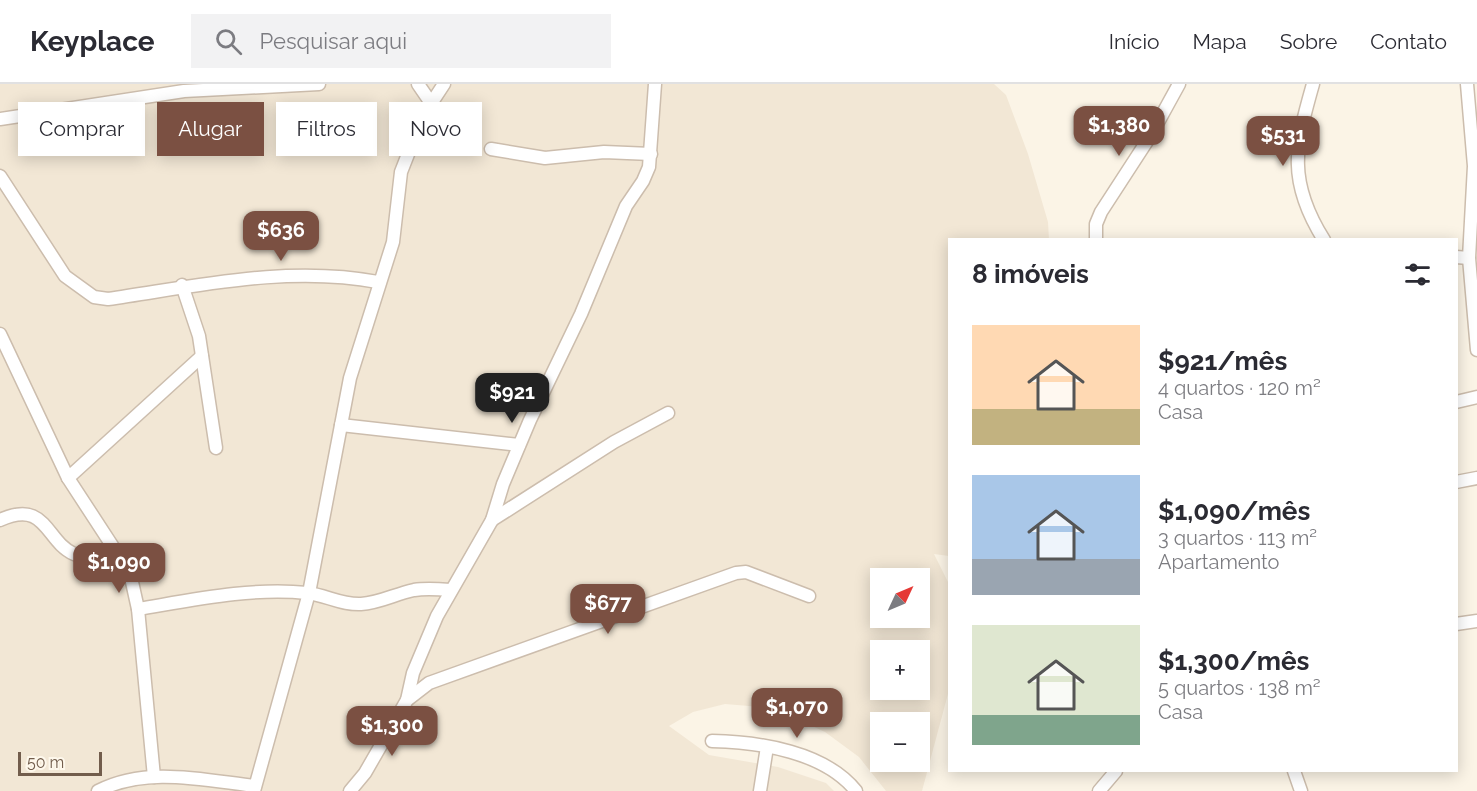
<!DOCTYPE html>
<html lang="pt">
<head>
<meta charset="utf-8">
<style>
	:root { --surface:#fff; --page:#f2f2f3; --text:#2b2b33; --muted:#7c7c81; --line:#e1e1e2; --accent:#7b5042 }
	body { margin:0; font-family:Raleway,sans-serif; background:var(--page); color:var(--text); height:100vh; display:flex; flex-direction:column; font-size:22px; white-space:nowrap }
	* { box-sizing:border-box; margin:0 }
	p { font-size:20px; color:var(--muted) }
	.icon { flex:none; width:33px; height:33px; fill:none; stroke:currentColor; stroke-width:2; stroke-linecap:round; stroke-linejoin:round }
	.map { position:relative; flex:1; overflow:hidden }
	.panel { position:absolute; left:948px; top:154px; width:510px; height:534px; display:flex; flex-direction:column; background:var(--surface); border-radius:0px; box-shadow:0 3px 15px #0003 }
	.panel>* { flex:none }
	.guide { position:absolute; left:18px; top:18px; width:570px; height:54px; display:flex; gap:12px }
	.needle { width:39px; rotate:46deg }
	.buttons { position:absolute; left:870px; top:484px; display:grid; gap:12px }
	.buttons a { display:grid; place-items:center; width:60px; height:60px; border-radius:0px; background:var(--surface); box-shadow:0 3px 15px #0003; font-size:30px }
	.scale { position:absolute; left:18px; bottom:15px; width:84px; box-sizing:border-box; padding-left:6px; border:3px solid #725d4c; border-top:0; font-size:16px; line-height:21px; white-space:nowrap; color:#725d4c; -webkit-text-stroke:4px #fef8ec; paint-order:stroke }
	.price { position:absolute; translate:-50% -51px; padding:0 14px; border-radius:12px; background:var(--accent); color:#fff; font-size:20px; line-height:39px; filter:drop-shadow(0 2px 3px #0008) }
	.price::after { content:''; position:absolute; left:50%; top:36px; width:18px; height:14px; margin-left:-9px; background:inherit; clip-path:polygon(0 0,100% 0,50% 100%) }
	.price.on { background:#222; color:#fff }
	ul { padding:0; list-style:none }
	li { display:flex; align-items:center; gap:18px; height:150px; padding:0 24px }
	li span { display:grid; place-items:center; flex:none; width:168px; height:120px; border-radius:0px; color:#555 }
	li>.icon { margin-inline-start:auto }
	span .icon { width:72px; height:72px; fill:#fffc; stroke-width:1 }
	li b { font-size:26px }
	h2 { display:flex; justify-content:space-between; align-items:center; height:72px; padding:0 24px; font-size:26px }
	.tag { padding:0 21px; border-radius:0px; background:var(--surface); box-shadow:0 3px 15px #0003; font-size:21px; line-height:54px }
	.tag.on { background:var(--accent); color:#fff }
	header { display:flex; align-items:center; gap:36px; box-sizing:border-box; height:84px; padding:0 30px; background:var(--surface); border-bottom:2px solid var(--line) }
	header strong { font-size:28px }
	nav { display:flex; gap:33px; margin-inline-start:auto; font-size:21px }
	.search { width:420px; height:54px; background:var(--page); display:flex; align-items:center; gap:15px; box-sizing:border-box; padding:0 21px; border-radius:0px; color:var(--muted); font-size:22px }
	.map>svg:first-child { display:block }
	.residential { fill:#f2e7d5; fill-rule:evenodd }
	.lines { fill:none; stroke-linecap:round; stroke-linejoin:round }
	.minor-casing { stroke:#ccbdad; stroke-width:15 }
	.minor { stroke:#fff; stroke-width:12 }
</style>
</head>
<body>
<header>
<strong>Keyplace</strong>
<div class="search"><svg class="icon" aria-label="search" viewBox="0 0 24 24"><circle cx="10" cy="10" r="6"/><path d="M15 15l6 6"/></svg>Pesquisar aqui</div>
<nav><a>Início</a><a>Mapa</a><a>Sobre</a><a>Contato</a></nav>
</header>
<div class="map">
<svg width="1477" height="707" viewBox="0 0 1477 707">
	<rect width="100%" height="100%" fill="#fbf4e6"/>
	<path class="residential" d="M 0,0 L 994,0 L 1006,11 L 1028,70 L 1048,138 L 1049,156 L 950,156 L 949,472 L 934,470 L 949,500 L 949,606 L 922,707 L 886,707 L 859,673 L 825,648 L 774,624 L 725,620 L 693,628 L 669,642 L 709,671 L 778,683 L 826,699 L 834,707 L 0,707 ZM 880,495 L 920,495 L 920,534 L 880,534 ZM 880,567 L 920,567 L 920,606 L 880,606 ZM 880,639 L 920,639 L 920,678 L 880,678 Z"/>
	<g class="lines">
		<defs>
			<g id="minor">
				<polyline points="418,0 431,19"/>
				<path d="M 1313,0 C 1295,63 1287,97 1324,156"/>
				<polyline points="1467,0 1474,82 1469,174 1477,266"/>
				<polyline points="0,35 184,7 319,0"/>
				<polyline points="491,65 545,74 604,68 651,70"/>
				<path d="M 0,92 L 65,192 L 94,213 L 108,215 C 198,202 288,181 378,198"/>
				<polyline points="1096,156 1096,140 1101,128 1151,51 1179,0"/>
				<polyline points="1456,173 1469,174"/>
				<polyline points="182,201 199,252 216,364"/>
				<polyline points="0,250 68,394 130,489 138,525 154,693"/>
				<polyline points="1456,318 1477,313"/>
				<polyline points="341,341 519,361"/>
				<polyline points="68,394 202,272"/>
				<polyline points="1456,398 1477,394"/>
				<path d="M 0,436 C 47,415 45,457 74,470 C 90,477 109,475 125,483"/>
				<polyline points="492,436 614,358 668,329"/>
				<path d="M 138,525 C 192,516 252,503 307,509 C 326,511 341,521 361,520 C 380,519 395,510 414,506 C 426,504 438,505 451,506"/>
				<polyline points="1456,540 1477,537"/>
				<polyline points="407,616 413,589 437,532 492,436 503,400 530,336 581,230 626,122 643,97 649,83 655,0"/>
				<path d="M 712,657 C 760,658 825,668 856,707"/>
				<polyline points="1294,687 1301,707"/>
				<path d="M 98,707 C 146,682 203,696 255,702"/>
				<polyline points="254,707 309,509 350,294 393,158 401,88 423,32 444,0"/>
				<polyline points="350,707 365,689 407,616 429,599 736,489 746,488 809,512"/>
				<polyline points="760,707 767,663"/>
				<polyline points="1099,707 1116,687"/>
			</g>
		</defs>
		<use href="#minor" class="minor-casing"/>
		<use href="#minor" class="minor"/>
	</g>
</svg>
<div class="buttons">
<a><svg class="needle" viewBox="-14 -14 28 28"><path d="M0-13l5 13h-10z" fill="#e53935"/><path d="M0 13l5-13h-10z" fill="#7c7c81"/></svg></a>
<a>+</a>
<a>−</a>
</div>
<div class="scale">50 m</div>
<b class="price" style="left:1119px;top:73px">$1,380</b>
<b class="price" style="left:1283px;top:83px">$531</b>
<b class="price" style="left:281px;top:178px">$636</b>
<b class="price on" style="left:512px;top:340px">$921</b>
<b class="price" style="left:119px;top:510px">$1,090</b>
<b class="price" style="left:608px;top:551px">$677</b>
<b class="price" style="left:797px;top:655px">$1,070</b>
<b class="price" style="left:392px;top:673px">$1,300</b>
<div class="guide">
<a class="tag">Comprar</a>
<a class="tag on">Alugar</a>
<a class="tag">Filtros</a>
<a class="tag">Novo</a>
</div>
<section class="panel">
<h2>8 imóveis<svg class="icon" aria-label="filters" viewBox="0 0 24 24"><path d="M4 7h16M4 17h16"/><circle cx="9" cy="7" r="2"/><circle cx="15" cy="17" r="2"/></svg></h2>
<ul>
<li><span style="background:linear-gradient(#ffd9b3 70%,#c2b280 0)"><svg class="icon" aria-label="home" viewBox="0 0 24 24"><path d="M3 11l9-7 9 7M6 9v11h12V9"/></svg></span><div><b>$921/mês</b><p>4 quartos · 120 m²</p><p>Casa</p></div></li>
<li><span style="background:linear-gradient(#a9c7e8 70%,#9aa5b1 0)"><svg class="icon" aria-label="home" viewBox="0 0 24 24"><path d="M3 11l9-7 9 7M6 9v11h12V9"/></svg></span><div><b>$1,090/mês</b><p>3 quartos · 113 m²</p><p>Apartamento</p></div></li>
<li><span style="background:linear-gradient(#dfe7d0 75%,#7fa58c 0)"><svg class="icon" aria-label="home" viewBox="0 0 24 24"><path d="M3 11l9-7 9 7M6 9v11h12V9"/></svg></span><div><b>$1,300/mês</b><p>5 quartos · 138 m²</p><p>Casa</p></div></li>
</ul>
</section>
</div>
</body>
</html>
